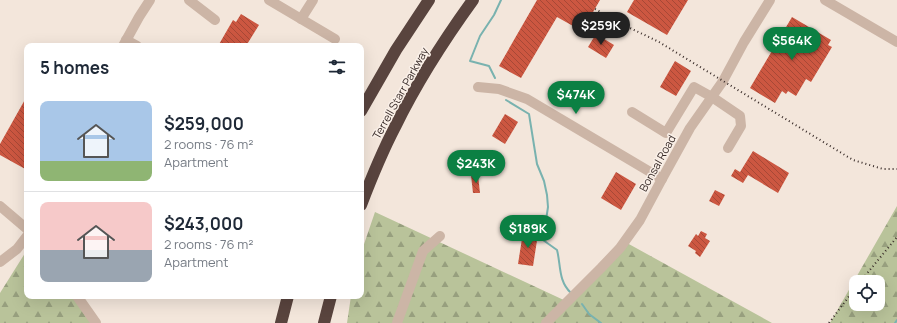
<!DOCTYPE html>
<html lang="en">
<head>
<meta charset="utf-8">
<style>
	:root { --surface:#fff; --page:#f6f6f7; --text:#1f2937; --muted:#747a83; --line:#e0e1e3; --accent:#0b8043 }
	body { margin:0; font-family:Manrope,sans-serif; background:var(--page); color:var(--text); height:100vh; display:flex; flex-direction:column; font-size:15px; white-space:nowrap }
	* { box-sizing:border-box; margin:0 }
	p { font-size:13px; color:var(--muted) }
	.icon { flex:none; width:22px; height:22px; fill:none; stroke:currentColor; stroke-width:2; stroke-linecap:round; stroke-linejoin:round }
	.map { position:relative; flex:1; overflow:hidden }
	.panel { position:absolute; left:24px; top:43px; width:340px; height:256px; display:flex; flex-direction:column; background:var(--surface); border-radius:8px; box-shadow:0 4px 16px #0002 }
	.panel>* { flex:none }
	.buttons { position:absolute; left:849px; top:275px; display:grid; gap:8px }
	.buttons a { display:grid; place-items:center; width:36px; height:36px; border-radius:8px; background:var(--surface); box-shadow:0 4px 16px #0002; font-size:20px }
	.price { position:absolute; translate:-50% -34px; padding:0 9px; border-radius:14px; background:var(--accent); color:#fff; font-size:13px; line-height:26px; filter:drop-shadow(0 1px 2px #0008) }
	.price::after { content:''; position:absolute; left:50%; top:24px; width:12px; height:9px; margin-left:-6px; background:inherit; clip-path:polygon(0 0,100% 0,50% 100%) }
	.price.on { background:#222; color:#fff }
	ul { padding:0; list-style:none }
	li { display:flex; align-items:center; gap:12px; height:100px; padding:0 16px }
	li+li { border-top:1px solid var(--line) }
	li span { display:grid; place-items:center; flex:none; width:112px; height:80px; border-radius:8px; color:#555 }
	li>.icon { margin-inline-start:auto }
	span .icon { width:48px; height:48px; fill:#fffc; stroke-width:1 }
	li b { font-size:17px }
	h2 { display:flex; justify-content:space-between; align-items:center; height:48px; padding:0 16px; font-size:17px }
	.map>svg:first-child { display:block }
	.forest { fill:url(#forest-firs); fill-rule:evenodd }
	.lines { fill:none; stroke-linecap:round; stroke-linejoin:round }
	.stream { stroke:#79b2af; stroke-width:2 }
	.building { fill:url(#building-back-hatch) }
	.minor { stroke:#ccb5a6; stroke-width:10 }
	.highway { stroke:#59443e; stroke-width:12 }
	.rail { stroke:#382b28; stroke-width:2; stroke-dasharray:1 3; stroke-linecap:butt }
	.labels { text-anchor:middle; dominant-baseline:central; stroke-width:3; stroke-linejoin:round; paint-order:stroke }
	.street-label { font-size:11px; fill:#382b28; stroke:#faf0e8 }
</style>
</head>
<body>
<div class="map">
<svg width="897" height="323" viewBox="0 0 897 323">
	<defs>
		<pattern id="forest-firs" width="22" height="20" patternUnits="userSpaceOnUse"><rect width="22" height="20" fill="#b9c39a"/><path d="M5 1l3.5 6h-7zM16 11l3.5 6h-7z" fill="#979f7e"/></pattern>
		<pattern id="building-back-hatch" width="6" height="6" patternUnits="userSpaceOnUse"><rect width="6" height="6" fill="#cc5741"/><path d="M-1 5l2 2M0 0l6 6M5-1l2 2" fill="none" stroke="#a74836"/></pattern>
	</defs>
	<rect width="100%" height="100%" fill="#f3e6db"/>
	<g class="forest">
		<path d="M 897,206 L 897,323 L 830,323 ZM 856,282 L 878,282 L 878,304 L 856,304 Z"/>
		<polygon points="375,212 568,302 627,243 772,323 347,323 351,296 361,296 361,253"/>
		<polygon points="27,250 27,296 83,296 97,323 0,323 0,293"/>
	</g>
	<g class="lines">
		<g class="stream">
			<polyline points="495,78 489,66 470,61 480,36 494,15 501,0"/>
			<path d="M 506,100 L 529,114 L 537,164 L 544,181 L 547,195 L 548,207 L 543,240 L 557,250 C 561,265 558,281 571,293"/>
			<polyline points="582,304 589,314 601,323"/>
			<polyline points="895,323 897,320"/>
		</g>
	</g>
	<g class="building">
		<polygon points="537,0 600,0 582,31 557,17 521,78 499,66"/>
		<polygon points="634,0 688,0 667,35 627,12"/>
		<polygon points="241,14 259,25 246,46 218,46 233,20 236,22"/>
		<polygon points="792,17 831,40 828,45 832,47 811,82 806,79 796,96 788,91 786,94 782,91 775,103 750,88"/>
		<polygon points="596,34 614,45 606,58 588,47"/>
		<polygon points="675,61 691,71 676,96 660,87"/>
		<polygon points="27,96 27,170 0,155 0,144"/>
		<polygon points="505,114 518,122 505,144 492,136"/>
		<polygon points="753,151 789,173 778,193 748,175 743,183 731,176 735,169 740,172"/>
		<polygon points="616,172 636,184 621,210 601,198"/>
		<polygon points="471,175 478,175 480,193 473,193"/>
		<polygon points="715,190 725,195 719,206 709,201"/>
		<polygon points="701,231 707,234 705,238 710,241 700,257 695,253 696,251 688,246 696,234 698,236"/>
		<polygon points="523,232 538,234 533,266 518,264"/>
	</g>
	<g class="lines">
		<g class="minor">
			<polyline points="189,0 215,20"/>
			<polyline points="269,0 335,39"/>
			<polyline points="825,0 897,42"/>
			<polyline points="301,19 313,0"/>
			<polyline points="126,40 137,46"/>
			<polyline points="123,46 139,17 150,0"/>
			<polyline points="478,87 499,89 527,99 662,179"/>
			<polyline points="632,112 666,133 694,87 712,97 740,116 741,126 728,148"/>
			<polyline points="0,206 27,229"/>
			<polyline points="0,262 17,249 27,236"/>
			<polyline points="77,296 96,323"/>
			<polyline points="397,323 423,251 440,236"/>
			<polyline points="546,323 601,268 620,248 640,220 662,179 690,128 723,81 744,42 770,0"/>
		</g>
		<g class="highway">
			<polyline points="361,111 396,50 429,0"/>
			<path d="M 361,205 C 371,179 382,152 395,127 C 417,82 444,40 473,0"/>
			<polyline points="281,323 288,296"/>
			<polyline points="324,323 331,296"/>
		</g>
		<g class="rail">
			<polyline points="595,9 628,27 659,42 853,160 883,169 897,169"/>
			<polyline points="860,282 897,237"/>
			<polyline points="829,323 856,287"/>
		</g>
	</g>
	<g class="labels">
		<g class="street-label">
			<text transform="translate(400 93) rotate(-61)">Terrell Starr Parkway</text>
			<text transform="translate(657 163) rotate(-61)">Bonsal Road</text>
		</g>
	</g>
</svg>
<div class="buttons">
<a><svg class="icon" aria-label="locate" viewBox="0 0 24 24"><circle cx="12" cy="12" r="6"/><path d="M12 2v4M12 18v4M2 12h4M18 12h4"/></svg></a>
</div>
<b class="price on" style="left:601px;top:46px">$259K</b>
<b class="price" style="left:792px;top:61px">$564K</b>
<b class="price" style="left:576px;top:115px">$474K</b>
<b class="price" style="left:476px;top:184px">$243K</b>
<b class="price" style="left:528px;top:249px">$189K</b>
<section class="panel">
<h2>5 homes<svg class="icon" aria-label="filters" viewBox="0 0 24 24"><path d="M4 7h16M4 17h16"/><circle cx="9" cy="7" r="2"/><circle cx="15" cy="17" r="2"/></svg></h2>
<ul>
<li><span style="background:linear-gradient(#a9c7e8 75%,#8fb573 0)"><svg class="icon" aria-label="home" viewBox="0 0 24 24"><path d="M3 11l9-7 9 7M6 9v11h12V9"/></svg></span><div><b>$259,000</b><p>2 rooms · 76 m²</p><p>Apartment</p></div></li>
<li><span style="background:linear-gradient(#f6c9c9 60%,#9aa5b1 0)"><svg class="icon" aria-label="home" viewBox="0 0 24 24"><path d="M3 11l9-7 9 7M6 9v11h12V9"/></svg></span><div><b>$243,000</b><p>2 rooms · 76 m²</p><p>Apartment</p></div></li>
</ul>
</section>
</div>
</body>
</html>
